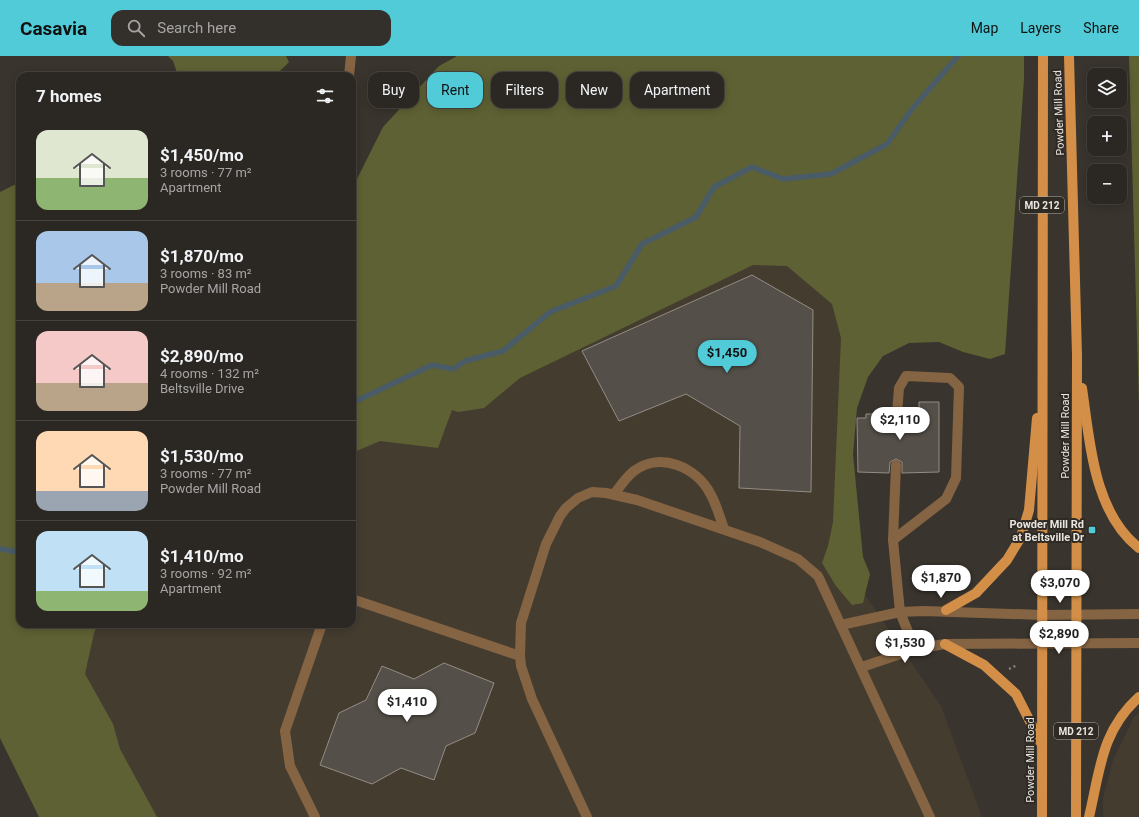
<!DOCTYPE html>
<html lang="en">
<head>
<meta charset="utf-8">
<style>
	:root { --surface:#2b2722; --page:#332f2a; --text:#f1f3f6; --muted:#a6a5a5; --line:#474440; --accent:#52cbd8 }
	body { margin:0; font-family:Roboto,sans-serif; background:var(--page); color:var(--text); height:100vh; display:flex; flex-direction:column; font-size:15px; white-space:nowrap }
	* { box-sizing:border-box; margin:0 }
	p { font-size:13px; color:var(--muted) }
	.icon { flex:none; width:22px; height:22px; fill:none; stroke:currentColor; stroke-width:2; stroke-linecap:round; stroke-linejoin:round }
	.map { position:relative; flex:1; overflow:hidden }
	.side { position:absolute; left:16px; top:16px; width:340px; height:556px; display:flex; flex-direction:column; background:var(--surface); border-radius:12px; box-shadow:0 2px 10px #0003,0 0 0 1px var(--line) }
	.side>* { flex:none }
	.top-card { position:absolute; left:368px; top:16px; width:380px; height:36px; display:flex; gap:8px }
	.buttons { position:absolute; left:1087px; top:12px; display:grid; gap:8px }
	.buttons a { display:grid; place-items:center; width:40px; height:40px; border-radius:8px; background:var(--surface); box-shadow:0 2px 10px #0003,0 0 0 1px var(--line); font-size:20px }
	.price { position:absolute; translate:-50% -34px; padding:0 9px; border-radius:14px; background:#fff; color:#222; font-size:13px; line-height:26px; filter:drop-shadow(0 1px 2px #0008) }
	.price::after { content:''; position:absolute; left:50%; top:24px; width:12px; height:9px; margin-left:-6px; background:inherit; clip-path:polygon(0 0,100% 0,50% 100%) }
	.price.on { background:var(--accent); color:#111 }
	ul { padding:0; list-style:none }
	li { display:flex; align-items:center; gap:12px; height:100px; padding:0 20px }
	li+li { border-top:1px solid var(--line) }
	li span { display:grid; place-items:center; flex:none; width:112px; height:80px; border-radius:12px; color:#555 }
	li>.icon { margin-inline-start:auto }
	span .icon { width:48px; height:48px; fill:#fffc; stroke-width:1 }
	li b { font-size:17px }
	h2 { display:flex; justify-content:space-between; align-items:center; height:48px; padding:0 20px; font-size:17px }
	.tag { padding:0 14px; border-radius:12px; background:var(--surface); box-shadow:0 2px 10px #0003,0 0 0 1px var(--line); font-size:14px; line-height:36px }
	.tag.on { background:var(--accent); color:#111 }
	header { display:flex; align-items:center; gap:24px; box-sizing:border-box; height:56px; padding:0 20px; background:var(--accent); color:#111 }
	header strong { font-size:19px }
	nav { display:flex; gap:22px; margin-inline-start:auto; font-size:14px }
	.search { width:280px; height:36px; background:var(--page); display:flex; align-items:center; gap:10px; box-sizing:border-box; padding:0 14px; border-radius:12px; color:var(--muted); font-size:15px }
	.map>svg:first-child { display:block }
	.built { fill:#453c30 }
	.green { fill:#5e6133 }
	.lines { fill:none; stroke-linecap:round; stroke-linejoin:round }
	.stream { stroke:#495c67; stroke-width:5.5 }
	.building { fill:#544f48; stroke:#938d85 }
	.path { stroke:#87827c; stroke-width:2.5; stroke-dasharray:2 3; stroke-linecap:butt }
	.minor { stroke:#856443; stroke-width:10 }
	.major { stroke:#d38f48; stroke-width:10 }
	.poi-dot { fill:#52cbd8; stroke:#2f2a24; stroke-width:1.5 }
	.labels { text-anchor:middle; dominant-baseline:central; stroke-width:4; stroke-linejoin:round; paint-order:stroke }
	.shield { fill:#2f2a24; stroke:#b1ada8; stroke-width:1 }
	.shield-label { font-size:10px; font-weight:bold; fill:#e9e5e1 }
	.street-label { font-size:11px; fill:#e9e5e1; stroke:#2f2a24 }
	.poi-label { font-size:11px; font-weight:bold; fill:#e9e5e1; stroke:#2f2a24; text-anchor:end }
</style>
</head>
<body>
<header>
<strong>Casavia</strong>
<div class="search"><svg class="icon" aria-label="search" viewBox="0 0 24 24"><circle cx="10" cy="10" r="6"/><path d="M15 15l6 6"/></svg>Search here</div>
<nav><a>Map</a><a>Layers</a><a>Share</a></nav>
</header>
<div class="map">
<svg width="1139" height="761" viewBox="0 0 1139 761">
	<rect width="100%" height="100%" fill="#39342d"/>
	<g class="built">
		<polygon points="785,55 864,243 848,418 861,533 941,650 982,761 138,761 35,568 352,568 352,317"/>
		<polygon points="1139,657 1139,761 1103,761 1103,742 1113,704 1134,661"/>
	</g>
	<g class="green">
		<polygon points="168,0 286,0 289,6 277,18 271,20 178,20 173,5"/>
		<polygon points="457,0 1024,0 1024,23 1005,298 990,303 963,296 939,286 909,287 883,300 868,321 857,352 853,398 863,501 870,518 863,547 852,549 836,530 822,507 828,490 833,466 841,282 832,248 787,210 753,209 520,322 484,352 458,356 452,354 438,392 380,385 352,397 352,133 383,71 439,10"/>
		<polygon points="1129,0 1139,0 1139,350"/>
		<polygon points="20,126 20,568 98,568 94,577 85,618 113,668 120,693 157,761 39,761 0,682 0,136"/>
	</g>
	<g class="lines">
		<g class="stream">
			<polyline points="352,347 432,309 453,313 465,305 503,295 550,256 616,230 642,188 696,161 714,131 752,111 783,123 831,118 887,88 912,53 958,0"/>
			<polyline points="0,493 20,496"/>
		</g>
	</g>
	<g class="building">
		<polygon points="752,219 813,254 811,436 739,432 740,370 686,338 619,365 582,295"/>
		<polygon points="919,346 939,346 939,416 902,417 902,406 896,403 890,406 889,417 858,416 857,362 866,362 866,358 891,358 893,363 899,364 904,358 919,358"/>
		<polygon points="444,607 494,627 475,677 446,690 434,724 401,712 372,728 320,709 339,657 366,644 382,610 414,623"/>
	</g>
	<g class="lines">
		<polyline class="path" points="1009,613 1017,609"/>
		<g class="minor">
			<polyline points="349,20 351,0"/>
			<polyline points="896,409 893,484 900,556 915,593"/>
			<path d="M 614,438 C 620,431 626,421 634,415 C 660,395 697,411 711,439 C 717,450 720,462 724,473"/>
			<polyline points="893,484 946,443 956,422 959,331 950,322 906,320 899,332 897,358"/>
			<polyline points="352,543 520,600"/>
			<polyline points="841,569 900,556 924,555 1043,559 1139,558"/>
			<polyline points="862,611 915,593 945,588 1139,587"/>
			<polyline points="315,761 290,710 285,675 322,568"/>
			<polyline points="587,761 532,643 521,610 520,600 521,567 546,488 560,460 566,452 578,442 592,436 606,437 637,444 760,486 798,503 818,520 930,761"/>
		</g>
		<g class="major">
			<polyline points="1069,0 1077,299 1076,761"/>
			<path d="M 1082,332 C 1090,385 1093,456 1139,492"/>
			<polyline points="946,554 976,537 1007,504 1021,481 1029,454 1037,362"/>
			<polyline points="945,588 984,609 1016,638 1041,687"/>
			<polyline points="1042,761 1043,0"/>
			<path d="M 1089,761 C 1100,715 1101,675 1139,641"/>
		</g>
	</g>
	<rect class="poi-dot" x="1088" y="470" width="8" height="8" rx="2"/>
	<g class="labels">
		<g class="shield">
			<rect x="1020" y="141" width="44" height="16" rx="3"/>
			<rect x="1054" y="667" width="44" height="16" rx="3"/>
		</g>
		<g class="shield-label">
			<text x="1042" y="149">MD 212</text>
			<text x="1076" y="675">MD 212</text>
		</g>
		<g class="street-label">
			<text transform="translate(1059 57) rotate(-92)">Powder Mill Road</text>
			<text transform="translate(1065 380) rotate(-90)">Powder Mill Road</text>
			<text transform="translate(1030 704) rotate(-90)">Powder Mill Road</text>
		</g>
		<g class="poi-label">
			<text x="1084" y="468">Powder Mill Rd<tspan x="1084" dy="13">at Beltsville Dr</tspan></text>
		</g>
	</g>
</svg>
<div class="buttons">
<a><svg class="icon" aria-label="layers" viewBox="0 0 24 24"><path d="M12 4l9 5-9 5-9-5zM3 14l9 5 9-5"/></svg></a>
<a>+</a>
<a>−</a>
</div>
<b class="price on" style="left:727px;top:318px">$1,450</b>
<b class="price" style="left:900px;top:385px">$2,110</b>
<b class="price" style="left:941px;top:543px">$1,870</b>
<b class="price" style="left:1060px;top:548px">$3,070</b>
<b class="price" style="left:1059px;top:599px">$2,890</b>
<b class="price" style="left:905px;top:608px">$1,530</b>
<b class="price" style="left:407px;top:667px">$1,410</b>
<div class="top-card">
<a class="tag">Buy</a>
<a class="tag on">Rent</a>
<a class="tag">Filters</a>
<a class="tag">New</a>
<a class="tag">Apartment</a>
</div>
<section class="side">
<h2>7 homes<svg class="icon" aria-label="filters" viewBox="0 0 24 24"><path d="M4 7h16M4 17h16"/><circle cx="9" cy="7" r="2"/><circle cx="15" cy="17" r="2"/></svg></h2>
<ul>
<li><span style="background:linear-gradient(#dfe7d0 60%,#8fb573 0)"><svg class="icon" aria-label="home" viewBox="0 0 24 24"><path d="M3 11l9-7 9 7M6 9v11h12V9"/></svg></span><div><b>$1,450/mo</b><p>3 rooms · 77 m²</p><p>Apartment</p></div></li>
<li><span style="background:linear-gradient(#a9c7e8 65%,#b9a48a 0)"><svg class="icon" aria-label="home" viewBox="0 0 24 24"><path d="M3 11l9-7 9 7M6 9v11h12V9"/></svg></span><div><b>$1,870/mo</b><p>3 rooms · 83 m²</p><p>Powder Mill Road</p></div></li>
<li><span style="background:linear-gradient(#f6c9c9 65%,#b9a48a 0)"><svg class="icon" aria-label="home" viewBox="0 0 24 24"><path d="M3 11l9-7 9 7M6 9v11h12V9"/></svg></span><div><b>$2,890/mo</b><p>4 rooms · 132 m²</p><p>Beltsville Drive</p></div></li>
<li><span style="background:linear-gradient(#ffd9b3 75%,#9aa5b1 0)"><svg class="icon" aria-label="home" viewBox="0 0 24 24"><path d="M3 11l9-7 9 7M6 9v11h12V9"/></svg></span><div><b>$1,530/mo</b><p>3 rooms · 77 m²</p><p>Powder Mill Road</p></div></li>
<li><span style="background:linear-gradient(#bfe0f5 75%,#8fb573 0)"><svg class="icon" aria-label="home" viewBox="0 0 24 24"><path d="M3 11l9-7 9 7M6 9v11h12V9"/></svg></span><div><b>$1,410/mo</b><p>3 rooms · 92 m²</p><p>Apartment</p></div></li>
</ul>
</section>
</div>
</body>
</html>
